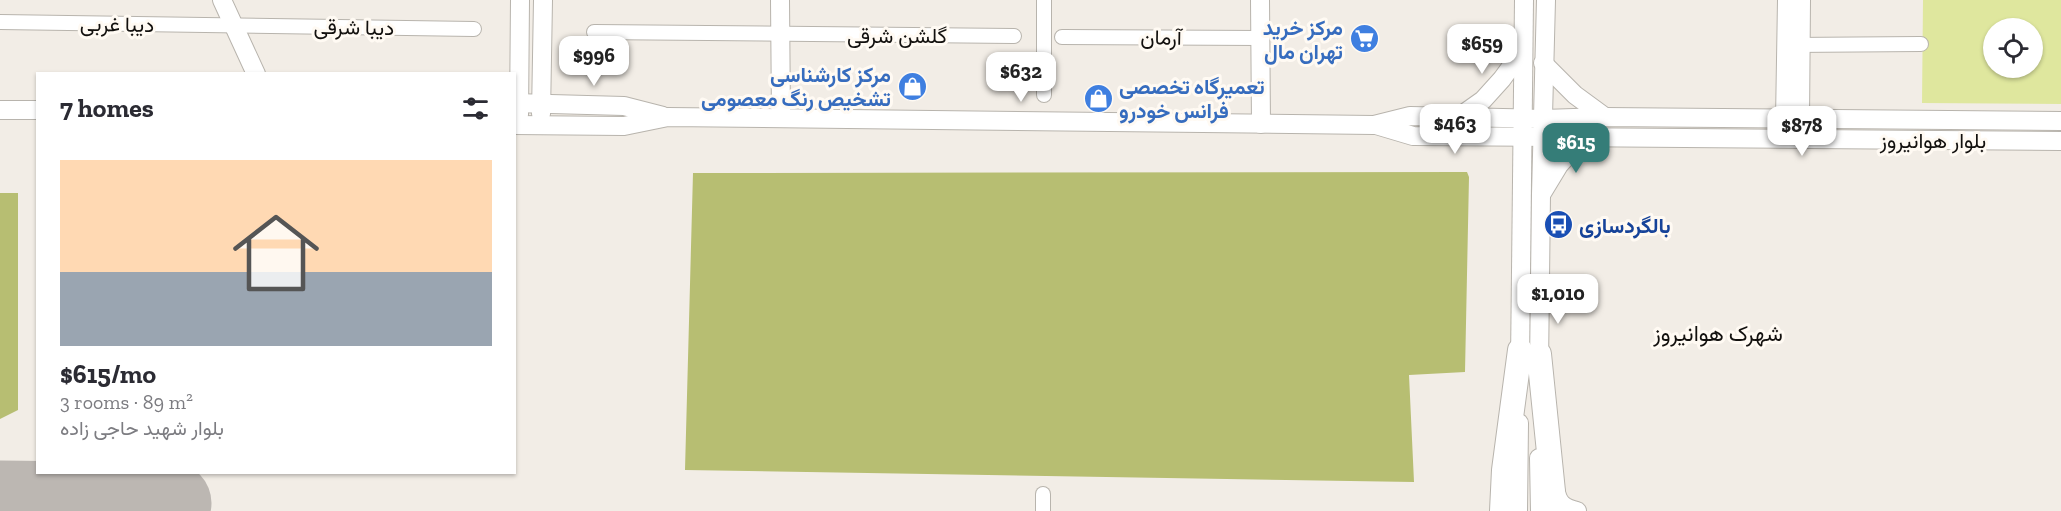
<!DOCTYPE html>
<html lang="en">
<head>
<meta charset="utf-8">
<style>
	:root { --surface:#fff; --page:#f2f2f3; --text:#2b2b33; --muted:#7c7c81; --line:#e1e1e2; --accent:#357d78 }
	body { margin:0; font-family:"Zilla Slab",Vazirmatn,serif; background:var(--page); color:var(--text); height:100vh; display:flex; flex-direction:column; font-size:22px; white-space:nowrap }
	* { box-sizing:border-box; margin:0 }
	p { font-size:20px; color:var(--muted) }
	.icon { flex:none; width:33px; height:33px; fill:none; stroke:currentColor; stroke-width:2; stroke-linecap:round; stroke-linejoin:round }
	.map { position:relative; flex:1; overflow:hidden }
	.drawer { position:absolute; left:36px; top:72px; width:480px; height:402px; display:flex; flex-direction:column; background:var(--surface); border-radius:0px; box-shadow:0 2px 4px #0004 }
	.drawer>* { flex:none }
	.controls { position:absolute; left:1983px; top:18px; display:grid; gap:12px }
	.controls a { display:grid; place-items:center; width:60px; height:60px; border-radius:50%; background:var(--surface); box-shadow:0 2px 4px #0004; font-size:30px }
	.price { position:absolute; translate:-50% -51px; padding:0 14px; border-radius:12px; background:#fff; color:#222; font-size:20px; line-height:39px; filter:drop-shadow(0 2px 3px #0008) }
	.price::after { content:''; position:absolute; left:50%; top:36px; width:18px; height:14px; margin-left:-9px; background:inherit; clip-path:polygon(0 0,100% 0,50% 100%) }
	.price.selected { background:var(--accent); color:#fff }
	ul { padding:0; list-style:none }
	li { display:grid; align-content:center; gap:12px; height:318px; padding:0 24px }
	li+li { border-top:2px solid var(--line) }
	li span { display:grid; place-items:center; height:186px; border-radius:0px; color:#555 }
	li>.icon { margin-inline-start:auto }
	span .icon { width:108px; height:108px; fill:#fffc; stroke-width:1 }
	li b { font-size:26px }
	h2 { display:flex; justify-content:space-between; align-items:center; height:72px; padding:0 24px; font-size:26px }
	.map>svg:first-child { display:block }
	.green { fill:#dfe79e; fill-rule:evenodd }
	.forest { fill:#b7be72 }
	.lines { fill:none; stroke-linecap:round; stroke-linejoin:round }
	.runway { stroke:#bcb7b2; stroke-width:81 }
	.street-casing { stroke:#b8b4ad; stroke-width:16 }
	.secondary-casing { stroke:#b8b4ad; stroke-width:20 }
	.highway-casing { stroke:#b8b4ad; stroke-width:26 }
	.street { stroke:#fff; stroke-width:14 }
	.secondary { stroke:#fff; stroke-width:18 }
	.highway { stroke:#fff; stroke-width:24 }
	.labels { text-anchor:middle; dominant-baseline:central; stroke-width:6; stroke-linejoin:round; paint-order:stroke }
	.street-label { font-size:21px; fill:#12100e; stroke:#fffaf3 }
	.shop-label { font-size:21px; font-weight:bold; fill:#366cbe; stroke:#fffaf3; text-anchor:end }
	.transit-label { font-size:21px; font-weight:bold; fill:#164399; stroke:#fffaf3; text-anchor:start }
	.neighbourhood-label { font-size:22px; fill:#12100e; stroke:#fffaf3 }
</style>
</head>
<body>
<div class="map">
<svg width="2061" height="511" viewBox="0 0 2061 511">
	<rect width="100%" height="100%" fill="#f2ede6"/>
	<path class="green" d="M 1923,0 L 2061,0 L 2061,104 L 1922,103 ZM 1994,28 L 2032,28 L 2032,68 L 1994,68 Z"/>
	<g class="forest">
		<polygon points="1467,172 1469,177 1465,372 1409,375 1414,482 685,470 693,173"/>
		<polygon points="0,193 18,193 18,410 0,419"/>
	</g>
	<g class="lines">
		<polyline class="runway" points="0,501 171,503"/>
		<defs>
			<g id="street">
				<polyline points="1044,0 1044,95"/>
				<polyline points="0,22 474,29"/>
				<polyline points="594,32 1014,36"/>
				<polyline points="1062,37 1260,38"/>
				<polyline points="1792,45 1921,44"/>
				<polyline points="1043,494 1043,511"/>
			</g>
			<g id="secondary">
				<polyline points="222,0 256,74"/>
				<polyline points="780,0 781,118"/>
				<polyline points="1260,0 1261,124"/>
				<polyline points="1543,63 1575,95 1605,117"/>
				<polyline points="514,103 624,106 663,116"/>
				<polyline points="0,110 38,110"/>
				<polyline points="541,114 543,0"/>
				<polyline points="519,115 520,0"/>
				<polyline points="1459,117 1483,100 1502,79 1523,50"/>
				<polyline points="1785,120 1787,0"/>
				<polyline points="1800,120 1801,0"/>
				<polyline points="514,125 624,126 668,117 1374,125 1410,116 1543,119 1605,117 2061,121"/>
				<polyline points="1376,125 1413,136 2061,141"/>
				<polyline points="1542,193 1559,165 1577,145 1591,141"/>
				<polyline points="1520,362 1524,0"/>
				<polyline points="1539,367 1541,194 1546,0"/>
				<polyline points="1539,458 1540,511"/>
				<path d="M 1555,489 C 1558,503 1563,508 1577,511"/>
				<polyline points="1518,511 1519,423"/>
			</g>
			<g id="highway">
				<polyline points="1539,354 1555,511"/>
				<polyline points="1502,511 1504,470 1520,350"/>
			</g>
		</defs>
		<use href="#street" class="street-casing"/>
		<use href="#secondary" class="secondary-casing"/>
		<use href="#highway" class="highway-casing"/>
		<use href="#street" class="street"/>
		<use href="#secondary" class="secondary"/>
		<use href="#highway" class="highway"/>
	</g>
	<defs>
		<symbol id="supermarket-disc" viewBox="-11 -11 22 22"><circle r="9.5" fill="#3f7fe0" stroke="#fffaf3"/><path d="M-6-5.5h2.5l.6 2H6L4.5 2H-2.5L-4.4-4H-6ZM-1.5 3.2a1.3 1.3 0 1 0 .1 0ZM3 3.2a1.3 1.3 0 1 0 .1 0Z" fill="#fff"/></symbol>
		<symbol id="shop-disc" viewBox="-11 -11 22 22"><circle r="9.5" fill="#3f7fe0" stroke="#fffaf3"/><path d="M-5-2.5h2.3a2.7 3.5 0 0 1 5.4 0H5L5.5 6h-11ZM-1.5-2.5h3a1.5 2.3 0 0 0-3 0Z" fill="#fff"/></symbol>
		<symbol id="bus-disc" viewBox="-11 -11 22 22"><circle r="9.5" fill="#1a4fb4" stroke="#fffaf3"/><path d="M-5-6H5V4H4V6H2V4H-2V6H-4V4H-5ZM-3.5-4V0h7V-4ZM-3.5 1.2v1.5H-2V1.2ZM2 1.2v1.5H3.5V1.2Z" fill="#fff"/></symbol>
	</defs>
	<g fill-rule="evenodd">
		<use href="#supermarket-disc" x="1348" y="22" width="33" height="33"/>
		<use href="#shop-disc" x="896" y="70" width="33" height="33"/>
		<use href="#shop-disc" x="1082" y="82" width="33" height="33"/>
		<use href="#bus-disc" x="1542" y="208" width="33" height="33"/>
	</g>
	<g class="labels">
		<g class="street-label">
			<text transform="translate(117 24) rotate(1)">دیبا غربی</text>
			<text transform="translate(354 27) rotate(1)">دیبا شرقی</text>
			<text x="897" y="35">گلشن شرقی</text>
			<text transform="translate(1161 37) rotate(1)">آرمان</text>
			<text x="1933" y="140">بلوار هوانیروز</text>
		</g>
		<g class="shop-label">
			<text x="1343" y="27">مرکز خرید<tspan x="1343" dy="24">تهران مال</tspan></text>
			<text x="891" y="74">مرکز کارشناسی<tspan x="891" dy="24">تشخیص رنگ معصومی</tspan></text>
			<text x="1119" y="86" text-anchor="start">تعمیرگاه تخصصی<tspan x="1119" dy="24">فرانس خودرو</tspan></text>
		</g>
		<g class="transit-label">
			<text x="1579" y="225">بالگردسازی</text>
		</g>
		<g class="neighbourhood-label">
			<text x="1718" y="333">شهرک هوانیروز</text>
		</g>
	</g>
</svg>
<div class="controls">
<a><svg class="icon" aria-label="locate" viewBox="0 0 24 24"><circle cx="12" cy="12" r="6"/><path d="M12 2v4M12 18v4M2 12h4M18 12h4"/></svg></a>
</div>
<b class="price" style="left:1482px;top:75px">$659</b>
<b class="price" style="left:594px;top:87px">$996</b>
<b class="price" style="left:1021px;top:103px">$632</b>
<b class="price" style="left:1455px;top:155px">$463</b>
<b class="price" style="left:1802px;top:157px">$878</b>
<b class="price selected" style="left:1576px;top:174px">$615</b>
<b class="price" style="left:1558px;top:325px">$1,010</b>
<section class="drawer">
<h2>7 homes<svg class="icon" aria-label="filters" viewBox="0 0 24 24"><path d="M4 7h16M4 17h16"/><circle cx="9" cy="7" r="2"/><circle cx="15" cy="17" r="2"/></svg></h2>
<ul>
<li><span style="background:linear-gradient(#ffd9b3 60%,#9aa5b1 0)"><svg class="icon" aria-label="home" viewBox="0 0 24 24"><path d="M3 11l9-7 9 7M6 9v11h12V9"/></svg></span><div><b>$615/mo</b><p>3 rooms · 89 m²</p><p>بلوار شهید حاجی زاده</p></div></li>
</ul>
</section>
</div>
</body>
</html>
